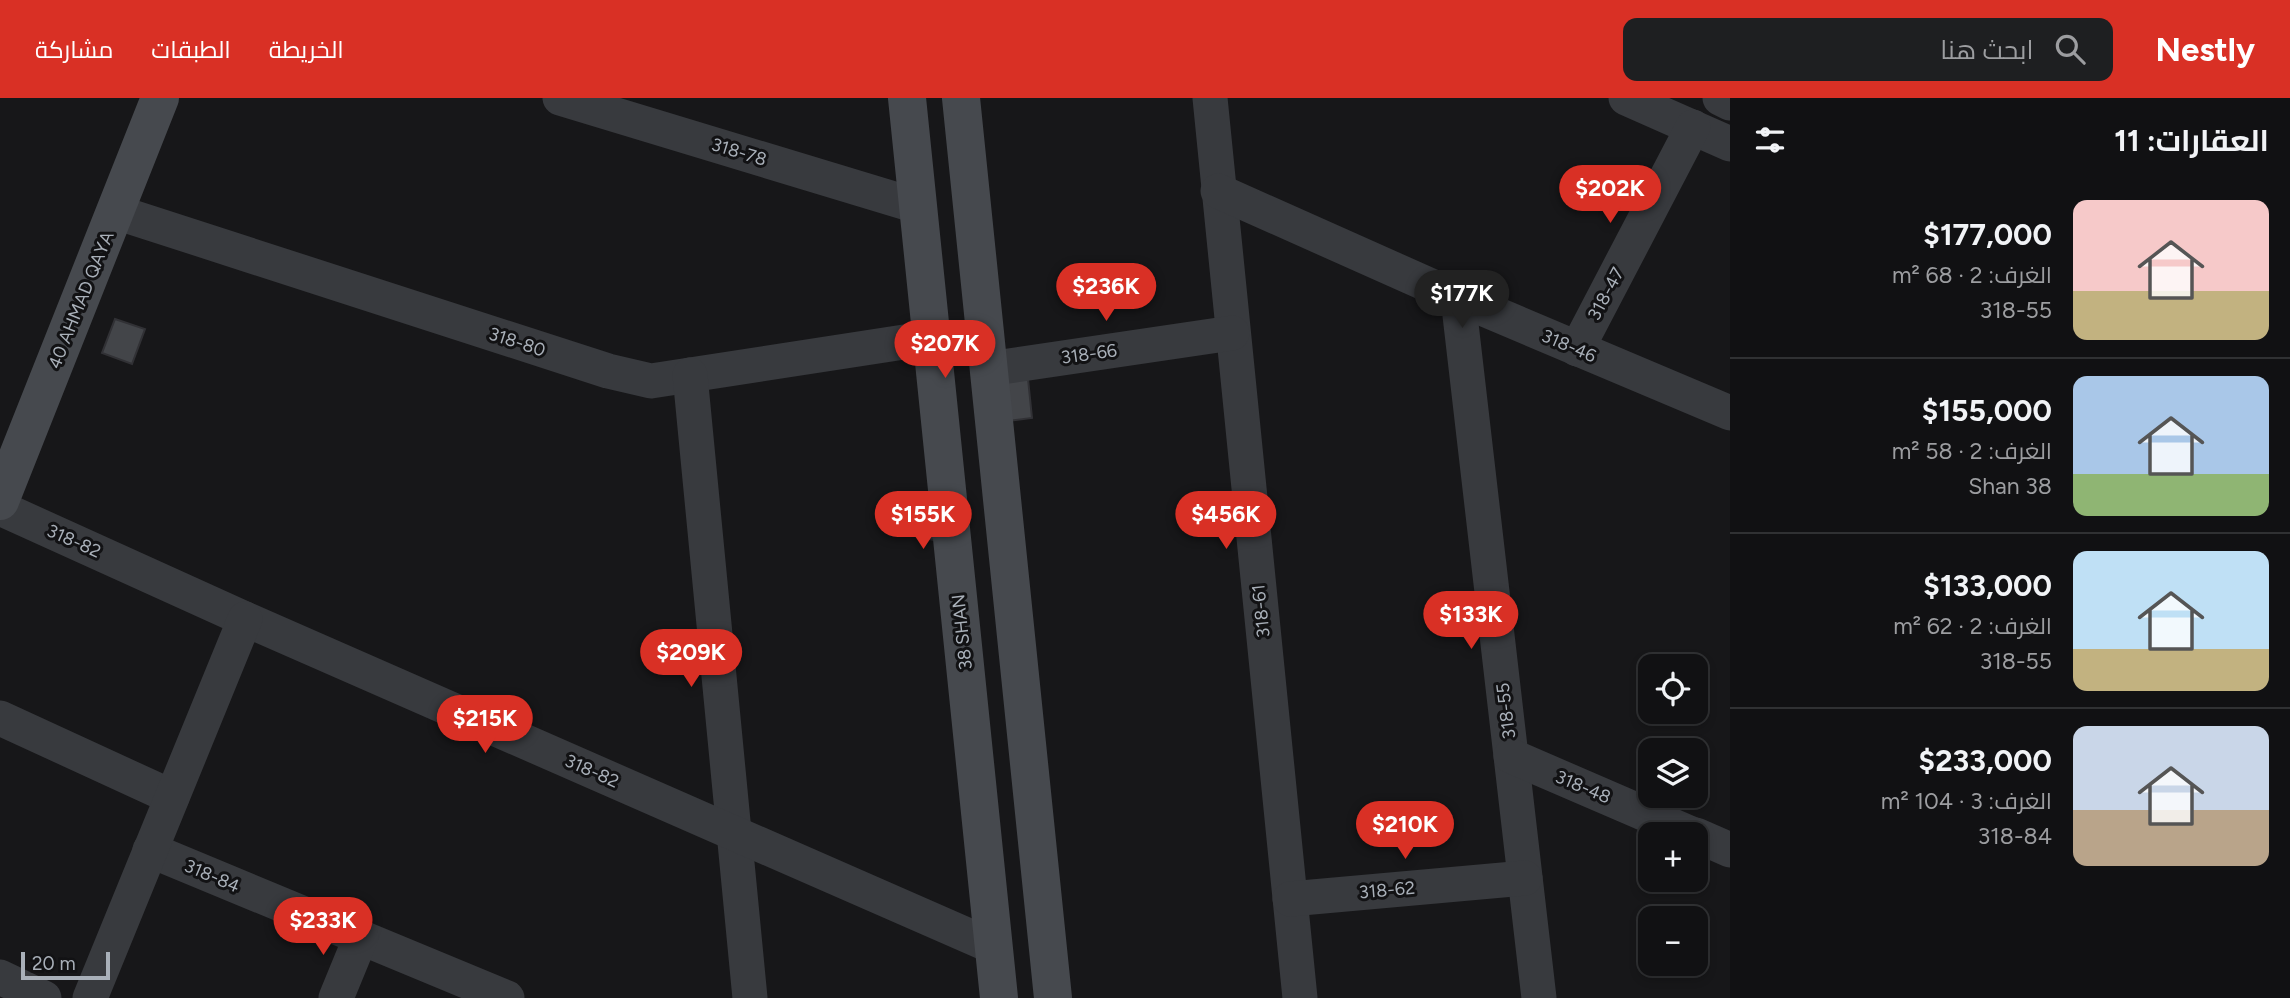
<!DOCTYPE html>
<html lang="ar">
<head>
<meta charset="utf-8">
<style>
	:root { --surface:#111113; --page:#1e1f21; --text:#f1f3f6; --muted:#9c9da0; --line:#303133; --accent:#d93025 }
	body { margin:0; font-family:Figtree,Cairo,sans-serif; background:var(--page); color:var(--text); direction:rtl; height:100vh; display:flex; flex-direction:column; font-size:26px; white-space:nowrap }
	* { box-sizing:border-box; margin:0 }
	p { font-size:23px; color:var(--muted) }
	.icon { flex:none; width:38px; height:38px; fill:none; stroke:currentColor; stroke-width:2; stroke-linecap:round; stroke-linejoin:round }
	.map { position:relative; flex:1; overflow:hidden; direction:ltr }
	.sheet { display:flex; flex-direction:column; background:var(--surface); width:560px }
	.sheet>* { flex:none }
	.buttons { position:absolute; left:1638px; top:556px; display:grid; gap:14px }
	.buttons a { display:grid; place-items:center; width:70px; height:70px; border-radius:14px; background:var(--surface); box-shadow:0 4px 10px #0003,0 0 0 2px var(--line); font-size:35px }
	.scale { position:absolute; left:21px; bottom:18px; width:89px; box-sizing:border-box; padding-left:7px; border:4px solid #a9b0b9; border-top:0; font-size:19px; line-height:24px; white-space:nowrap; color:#a9b0b9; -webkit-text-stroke:5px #121214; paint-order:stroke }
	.price { position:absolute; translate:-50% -60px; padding:0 16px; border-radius:24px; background:var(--accent); color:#fff; font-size:23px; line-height:46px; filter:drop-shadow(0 2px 4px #0008) }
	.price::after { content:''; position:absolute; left:50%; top:42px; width:21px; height:16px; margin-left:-10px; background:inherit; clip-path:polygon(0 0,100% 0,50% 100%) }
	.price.current { background:#222; color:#fff }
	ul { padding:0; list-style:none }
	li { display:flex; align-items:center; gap:21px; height:175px; padding:0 21px }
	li+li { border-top:2px solid var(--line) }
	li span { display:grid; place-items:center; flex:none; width:196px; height:140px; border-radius:14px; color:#555 }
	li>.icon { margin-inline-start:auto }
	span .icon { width:84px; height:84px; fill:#fffc; stroke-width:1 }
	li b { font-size:30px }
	h2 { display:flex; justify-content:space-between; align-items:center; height:84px; padding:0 21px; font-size:30px }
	header { display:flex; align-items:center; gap:42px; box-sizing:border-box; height:98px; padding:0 35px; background:var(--accent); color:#fff }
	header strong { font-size:33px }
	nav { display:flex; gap:38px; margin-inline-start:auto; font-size:24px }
	.search { width:490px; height:63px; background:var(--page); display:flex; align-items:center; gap:18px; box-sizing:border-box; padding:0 24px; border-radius:14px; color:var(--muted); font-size:26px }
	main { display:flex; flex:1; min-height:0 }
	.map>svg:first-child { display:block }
	.building { fill:#434549; stroke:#313135; stroke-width:2 }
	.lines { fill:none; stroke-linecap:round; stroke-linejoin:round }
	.street { stroke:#383a3e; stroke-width:35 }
	.secondary { stroke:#46494e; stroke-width:38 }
	.labels { text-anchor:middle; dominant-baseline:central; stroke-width:6; stroke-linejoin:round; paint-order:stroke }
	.street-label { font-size:18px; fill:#a9b0b9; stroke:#121214 }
</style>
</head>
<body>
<header>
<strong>Nestly</strong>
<div class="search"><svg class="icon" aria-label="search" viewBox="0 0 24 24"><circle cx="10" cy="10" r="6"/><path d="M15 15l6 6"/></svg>ابحث هنا</div>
<nav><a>الخريطة</a><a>الطبقات</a><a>مشاركة</a></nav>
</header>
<main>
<section class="sheet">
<h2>العقارات: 11<svg class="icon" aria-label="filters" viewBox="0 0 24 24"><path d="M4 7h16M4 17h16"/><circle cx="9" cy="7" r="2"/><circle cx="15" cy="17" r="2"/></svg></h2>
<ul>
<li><span style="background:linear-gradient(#f6c9c9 65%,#c2b280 0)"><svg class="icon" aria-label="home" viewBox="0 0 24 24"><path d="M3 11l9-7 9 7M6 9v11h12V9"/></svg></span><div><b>$177,000</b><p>الغرف: 2 · 68 m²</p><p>318-55</p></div></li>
<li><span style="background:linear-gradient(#a9c7e8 70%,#8fb573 0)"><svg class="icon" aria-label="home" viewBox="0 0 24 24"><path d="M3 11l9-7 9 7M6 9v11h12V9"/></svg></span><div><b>$155,000</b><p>الغرف: 2 · 58 m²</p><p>38 Shan</p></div></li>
<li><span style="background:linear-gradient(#bfe0f5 70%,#c2b280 0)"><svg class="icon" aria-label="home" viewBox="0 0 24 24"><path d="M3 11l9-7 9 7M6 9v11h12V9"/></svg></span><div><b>$133,000</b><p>الغرف: 2 · 62 m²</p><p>318-55</p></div></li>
<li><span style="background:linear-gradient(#c9d6e8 60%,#b9a48a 0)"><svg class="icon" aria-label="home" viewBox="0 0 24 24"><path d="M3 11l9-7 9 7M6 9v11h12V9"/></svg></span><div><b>$233,000</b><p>الغرف: 3 · 104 m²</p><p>318-84</p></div></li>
</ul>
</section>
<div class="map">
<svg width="1730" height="900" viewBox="0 0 1730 900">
	<rect width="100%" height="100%" fill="#171719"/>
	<g class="building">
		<polygon points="115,221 145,231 132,266 102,255"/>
		<polygon points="1027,271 1032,320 999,324 994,275"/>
		<polygon points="905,395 937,397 934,442 905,436"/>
	</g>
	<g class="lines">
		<g class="street">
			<polyline points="560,0 917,108"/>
			<polyline points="1210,0 1300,900"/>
			<polyline points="1626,0 1730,46"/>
			<polyline points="1720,0 1730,5"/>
			<polyline points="1218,93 1458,200 1730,315"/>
			<polyline points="116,114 608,273 651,283 930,240"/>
			<polyline points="1458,200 1539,900"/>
			<polyline points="1577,251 1693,29"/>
			<polyline points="988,271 1232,235"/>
			<polyline points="690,277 750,900"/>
			<polyline points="0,410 245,521 994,849"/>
			<polyline points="0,620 172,699"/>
			<polyline points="1511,658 1694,737"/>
			<polyline points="1696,737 1730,752"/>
			<polyline points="150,752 507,900"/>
			<polyline points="1290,801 1525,780"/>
			<polyline points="0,879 44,900"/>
			<polyline points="90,900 245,521"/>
			<polyline points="336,900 361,839"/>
		</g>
		<g class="secondary">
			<polyline points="907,0 999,900"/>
			<polyline points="961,0 1053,900"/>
			<polyline points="0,403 160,0"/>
		</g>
	</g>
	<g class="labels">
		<g class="street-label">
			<text transform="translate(739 54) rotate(17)">318-78</text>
			<text transform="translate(1606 196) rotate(-62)">318-47</text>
			<text transform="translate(81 202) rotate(-68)">40 AHMAD QAYA</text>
			<text transform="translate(517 244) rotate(18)">318-80</text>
			<text transform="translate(1569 248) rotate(23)">318-46</text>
			<text transform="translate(1089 256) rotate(-8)">318-66</text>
			<text transform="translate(74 443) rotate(24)">318-82</text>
			<text transform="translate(1261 513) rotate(-96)">318-61</text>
			<text transform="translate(962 534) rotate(-96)">38 SHAN</text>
			<text transform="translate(1506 613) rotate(-97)">318-55</text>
			<text transform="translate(592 673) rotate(24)">318-82</text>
			<text transform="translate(1583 689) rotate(23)">318-48</text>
			<text transform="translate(212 778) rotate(23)">318-84</text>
			<text transform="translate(1387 792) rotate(-5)">318-62</text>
		</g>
	</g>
</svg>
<div class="buttons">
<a><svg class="icon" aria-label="locate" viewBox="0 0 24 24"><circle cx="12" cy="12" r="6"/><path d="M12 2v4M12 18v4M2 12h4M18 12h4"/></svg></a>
<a><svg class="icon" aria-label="layers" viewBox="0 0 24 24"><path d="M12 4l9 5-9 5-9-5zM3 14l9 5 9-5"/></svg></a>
<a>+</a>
<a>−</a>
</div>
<div class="scale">20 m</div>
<b class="price" style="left:1610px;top:127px">$202K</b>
<b class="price" style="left:1106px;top:225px">$236K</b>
<b class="price current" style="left:1462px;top:232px">$177K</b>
<b class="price" style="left:945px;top:282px">$207K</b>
<b class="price" style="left:923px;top:453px">$155K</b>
<b class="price" style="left:1226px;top:453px">$456K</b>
<b class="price" style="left:1471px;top:553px">$133K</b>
<b class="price" style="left:691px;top:591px">$209K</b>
<b class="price" style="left:485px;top:657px">$215K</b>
<b class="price" style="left:1405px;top:763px">$210K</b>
<b class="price" style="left:323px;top:859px">$233K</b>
</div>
</main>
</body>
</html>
